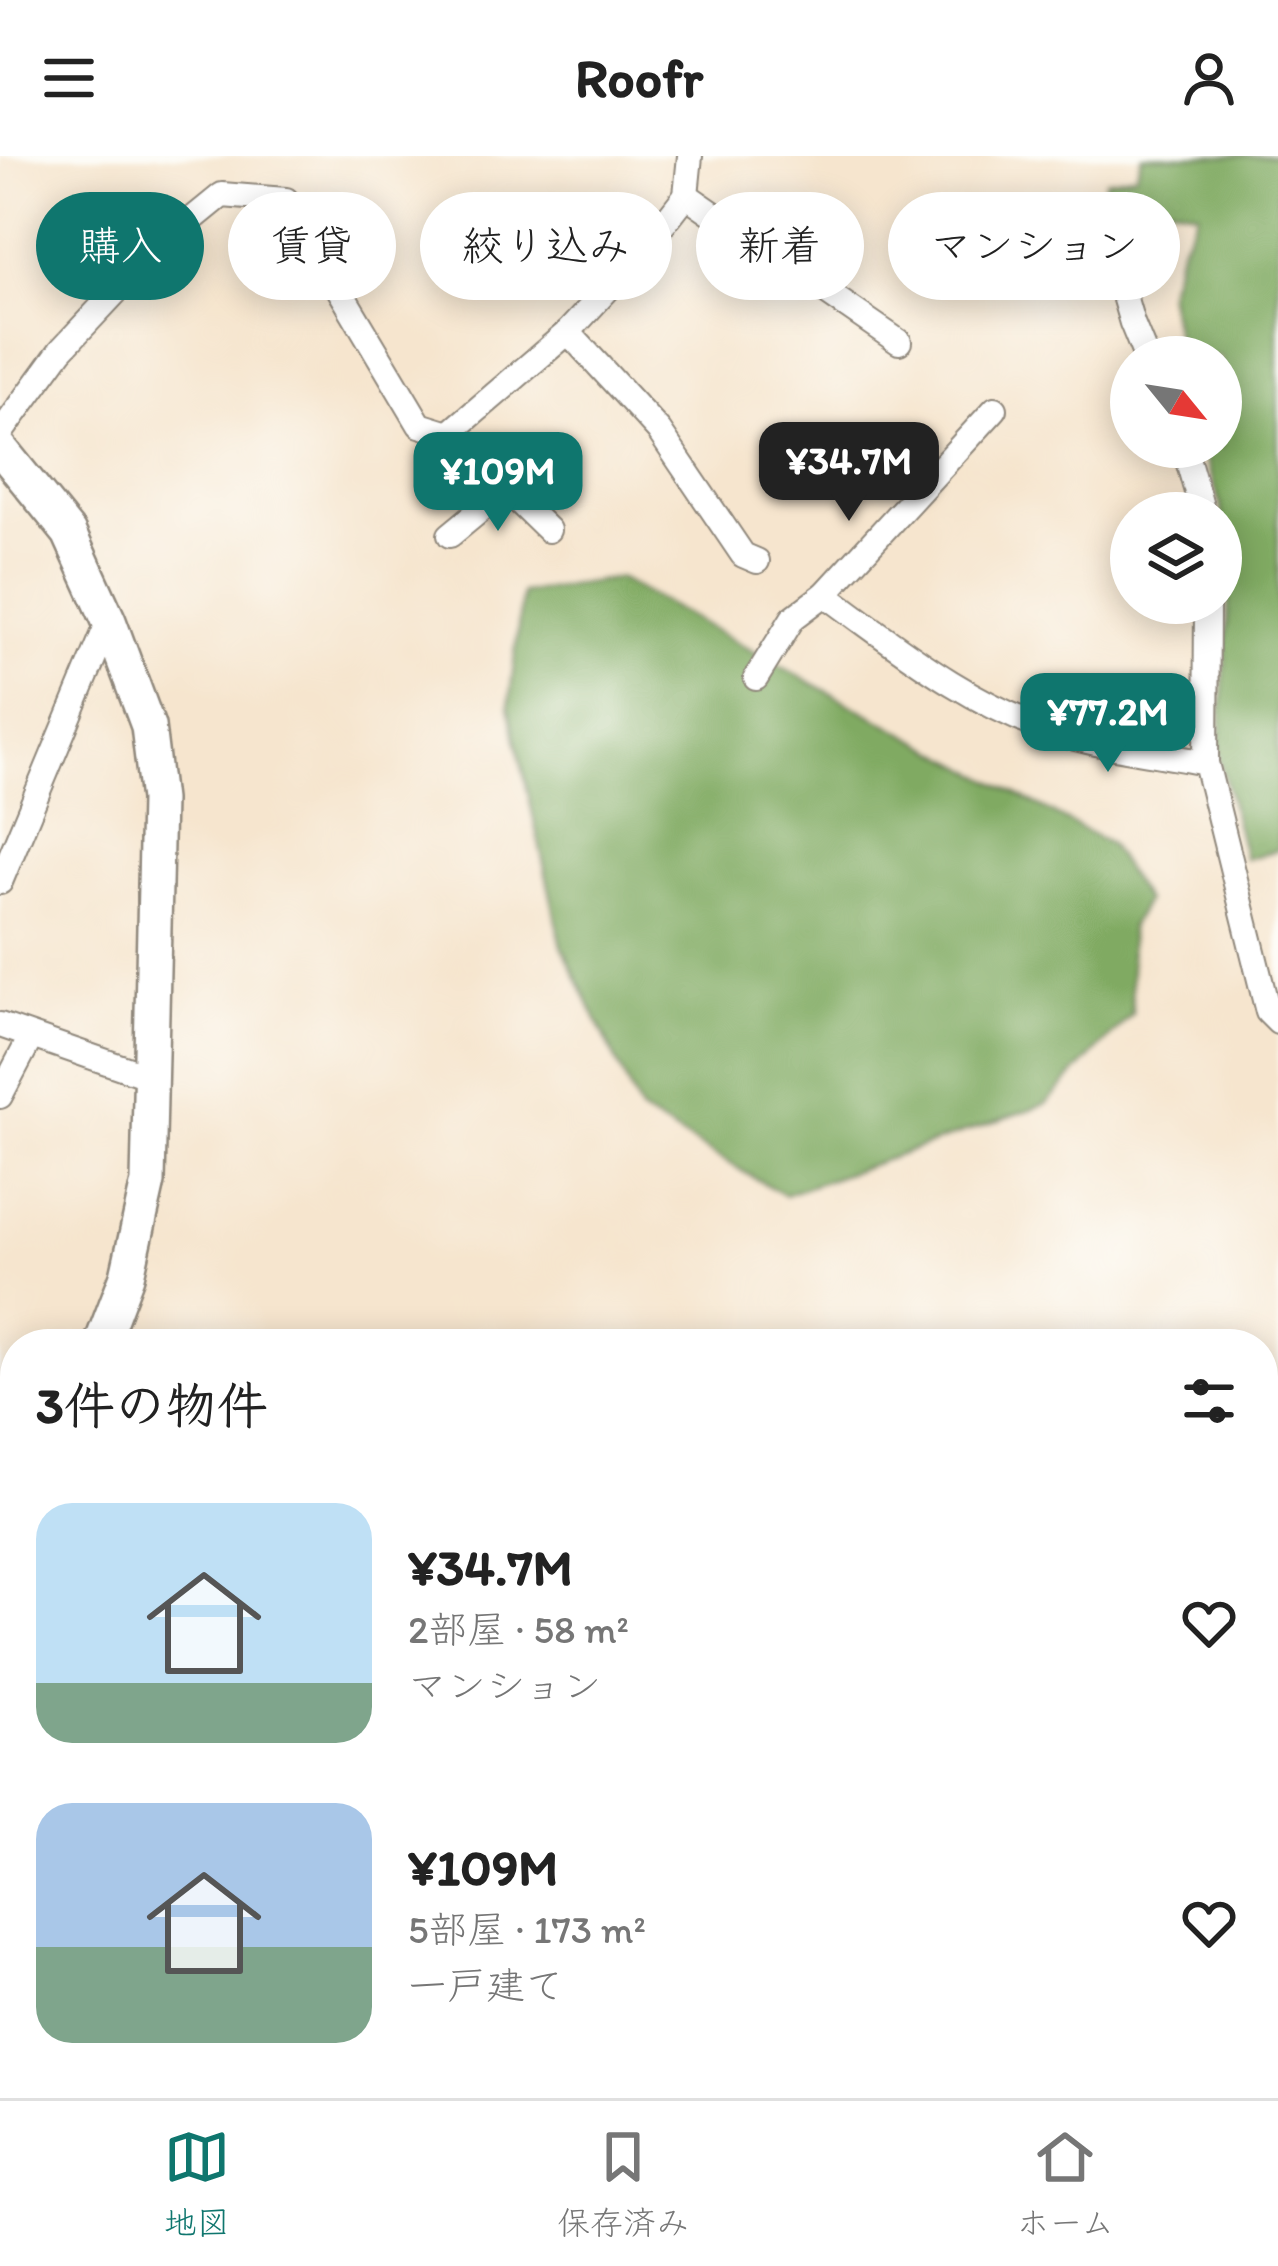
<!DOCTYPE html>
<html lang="ja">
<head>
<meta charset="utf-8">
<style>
	:root { --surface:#fff; --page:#f6f6f6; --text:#222; --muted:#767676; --line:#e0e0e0; --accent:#0f766e }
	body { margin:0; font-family:Itim,"Klee One",sans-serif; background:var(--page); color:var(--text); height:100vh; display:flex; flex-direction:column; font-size:45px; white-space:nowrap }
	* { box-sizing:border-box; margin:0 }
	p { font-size:39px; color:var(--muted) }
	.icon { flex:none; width:66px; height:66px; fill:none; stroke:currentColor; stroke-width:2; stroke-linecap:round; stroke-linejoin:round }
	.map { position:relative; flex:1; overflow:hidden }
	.details { position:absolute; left:0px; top:1173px; width:1278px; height:771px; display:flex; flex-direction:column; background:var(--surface); border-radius:48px 48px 0 0; box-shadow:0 6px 30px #0003 }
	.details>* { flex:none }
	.top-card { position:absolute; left:36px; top:36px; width:1206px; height:108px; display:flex; gap:24px }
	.needle { width:78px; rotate:120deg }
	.controls { position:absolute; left:1110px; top:180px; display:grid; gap:24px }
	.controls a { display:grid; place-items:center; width:132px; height:132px; border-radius:50%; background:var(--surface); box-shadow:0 6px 30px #0003; font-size:60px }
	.price { position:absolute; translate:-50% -102px; padding:0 27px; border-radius:24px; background:var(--accent); color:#fff; font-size:39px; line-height:78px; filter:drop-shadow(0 3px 6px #0008) }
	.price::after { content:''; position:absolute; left:50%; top:72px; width:36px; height:27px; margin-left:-18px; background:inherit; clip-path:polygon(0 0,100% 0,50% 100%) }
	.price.active { background:#222; color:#fff }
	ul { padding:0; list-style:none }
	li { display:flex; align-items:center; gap:36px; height:300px; padding:0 36px }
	li span { display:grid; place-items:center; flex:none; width:336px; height:240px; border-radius:36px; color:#555 }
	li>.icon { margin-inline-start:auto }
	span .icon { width:144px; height:144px; fill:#fffc; stroke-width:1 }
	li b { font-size:51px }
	h2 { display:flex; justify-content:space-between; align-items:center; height:144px; padding:0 36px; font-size:51px }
	.tag { padding:0 42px; border-radius:54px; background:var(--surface); box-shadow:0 6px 30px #0003; font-size:42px; line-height:108px }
	.tag.active { background:var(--accent); color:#fff }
	header { display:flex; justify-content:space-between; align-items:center; height:156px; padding:0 36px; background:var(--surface); font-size:54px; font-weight:700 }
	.menu { display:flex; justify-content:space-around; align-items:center; height:168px; border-top:3px solid var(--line); background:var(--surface); font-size:33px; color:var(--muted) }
	.menu a { display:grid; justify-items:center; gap:6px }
	.menu .active { color:var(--accent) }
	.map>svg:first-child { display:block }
	.forest { fill:#80aa62; stroke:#566a46; stroke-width:3 }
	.water { fill:#6abce5; stroke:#4a7488; stroke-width:3 }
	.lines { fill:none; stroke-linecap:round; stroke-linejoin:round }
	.stream { stroke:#6abce5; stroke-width:9 }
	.building { fill:#d89a70 }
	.service-casing { stroke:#90887c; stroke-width:16 }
	.minor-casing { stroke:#90887c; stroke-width:28 }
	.tertiary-casing { stroke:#90887c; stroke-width:38 }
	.primary-casing { stroke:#90887c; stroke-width:44 }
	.service { stroke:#fff; stroke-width:12 }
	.minor { stroke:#fff; stroke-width:24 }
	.tertiary { stroke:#fff; stroke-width:33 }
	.primary { stroke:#fff; stroke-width:39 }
</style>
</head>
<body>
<header><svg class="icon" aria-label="menu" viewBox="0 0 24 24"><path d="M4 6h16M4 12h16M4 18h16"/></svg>Roofr<svg class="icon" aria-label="person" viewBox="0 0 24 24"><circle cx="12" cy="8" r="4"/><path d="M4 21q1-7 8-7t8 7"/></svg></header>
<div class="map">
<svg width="1278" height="1942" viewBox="0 0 1278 1942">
	<rect width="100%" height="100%" fill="#fdfcf7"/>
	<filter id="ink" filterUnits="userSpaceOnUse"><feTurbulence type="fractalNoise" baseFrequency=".00833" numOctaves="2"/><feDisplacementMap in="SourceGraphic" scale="24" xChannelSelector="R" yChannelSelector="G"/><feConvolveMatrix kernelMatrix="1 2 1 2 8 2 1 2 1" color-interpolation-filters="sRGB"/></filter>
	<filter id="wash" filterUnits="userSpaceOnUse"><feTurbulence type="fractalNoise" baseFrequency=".004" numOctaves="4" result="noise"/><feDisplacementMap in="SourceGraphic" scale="48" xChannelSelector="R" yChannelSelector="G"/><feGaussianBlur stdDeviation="2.7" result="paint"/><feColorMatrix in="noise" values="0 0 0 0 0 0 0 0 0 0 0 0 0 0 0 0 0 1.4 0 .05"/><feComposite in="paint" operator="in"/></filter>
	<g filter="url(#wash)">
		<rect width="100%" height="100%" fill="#f6e5ce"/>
		<g class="forest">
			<polygon points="1142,0 1278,0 1278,694 1245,703 1219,601 1229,441 1221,349 1200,291 1221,291 1221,201 1179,201 1167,135 1182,88 1198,56 1168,49 1158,62 1134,52 1115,57 1100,42 1106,24 1136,18"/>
			<polygon points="618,422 1109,688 1145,745 1130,771 1132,858 1046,948 784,1039 640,956 562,790 509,551 522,437"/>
		</g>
		<polygon class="water" points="1278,1876 1278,1939 1120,1942 1151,1929 1263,1929 1263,1882"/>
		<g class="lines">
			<polyline class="stream" points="1263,1436 1278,1424"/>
		</g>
		<g id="blocks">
			<g class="building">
				<polygon points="425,1929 453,1929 452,1942 423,1942"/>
				<polygon points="726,1929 727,1942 664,1942 664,1937 691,1934 691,1930"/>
				<polygon points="747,1929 800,1929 805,1942 753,1942"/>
			</g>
		</g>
	</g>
	<g filter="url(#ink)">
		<use href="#blocks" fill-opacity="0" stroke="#90887c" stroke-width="3"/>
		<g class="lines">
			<defs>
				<g id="service">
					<polyline points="309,1942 311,1929"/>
					<polyline points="644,1942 660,1929"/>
				</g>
				<g id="minor">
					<polyline points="686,39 690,0"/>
					<polyline points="1105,75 1132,167 1146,201"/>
					<polyline points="568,176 659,275 743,399 757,405"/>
					<polyline points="0,278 61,194 157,92 222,39 286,44 420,269 449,278"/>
					<polyline points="1184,291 1203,357"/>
					<polyline points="548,374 449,278 568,176 640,98 686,39 899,186"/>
					<polyline points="450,379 507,332"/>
					<path d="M 825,438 C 899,492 972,551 1061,578 C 1108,592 1159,598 1206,607 L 1268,856 L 1278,866"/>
					<polyline points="756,522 793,462 825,438 995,253"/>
					<polyline points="1206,607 1207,447"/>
					<polyline points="0,726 109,465"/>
					<polyline points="0,869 150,921"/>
					<polyline points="0,940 31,881"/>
					<polyline points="0,1840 15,1748"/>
					<polyline points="1263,1860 1278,1903"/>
					<polyline points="0,1900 15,1903"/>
					<polyline points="159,1929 231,1942"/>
				</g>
				<g id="tertiary">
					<polyline points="0,292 69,377 109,465 148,570 157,644 148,1026 127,1120 101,1188"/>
					<polyline points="0,1320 15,1307"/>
				</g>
				<g id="primary">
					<polyline points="1263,1837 1278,1832"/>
					<polyline points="0,1940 11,1942"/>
					<polyline points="975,1942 1013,1929"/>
				</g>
			</defs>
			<use href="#service" class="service-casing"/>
			<use href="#minor" class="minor-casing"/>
			<use href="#tertiary" class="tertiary-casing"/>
			<use href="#primary" class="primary-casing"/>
			<use href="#service" class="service"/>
			<use href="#minor" class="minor"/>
			<use href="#tertiary" class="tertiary"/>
			<use href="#primary" class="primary"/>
		</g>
	</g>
</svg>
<div class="controls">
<a><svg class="needle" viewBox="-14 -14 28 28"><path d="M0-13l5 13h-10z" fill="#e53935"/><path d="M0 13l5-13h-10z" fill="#767676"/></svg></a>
<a><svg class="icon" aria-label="layers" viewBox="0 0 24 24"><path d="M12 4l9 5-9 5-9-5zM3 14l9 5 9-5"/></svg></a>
</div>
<b class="price active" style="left:849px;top:368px">¥34.7M</b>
<b class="price" style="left:498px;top:378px">¥109M</b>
<b class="price" style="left:1108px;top:619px">¥77.2M</b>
<div class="top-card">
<a class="tag active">購入</a>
<a class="tag">賃貸</a>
<a class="tag">絞り込み</a>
<a class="tag">新着</a>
<a class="tag">マンション</a>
</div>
<section class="details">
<h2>3件の物件<svg class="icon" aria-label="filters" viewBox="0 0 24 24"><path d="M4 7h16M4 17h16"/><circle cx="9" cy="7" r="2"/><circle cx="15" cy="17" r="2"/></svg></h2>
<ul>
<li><span style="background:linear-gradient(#bfe0f5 75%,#7fa58c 0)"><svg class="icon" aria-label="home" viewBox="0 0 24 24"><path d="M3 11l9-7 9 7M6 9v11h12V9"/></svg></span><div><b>¥34.7M</b><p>2部屋 · 58 m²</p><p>マンション</p></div><svg class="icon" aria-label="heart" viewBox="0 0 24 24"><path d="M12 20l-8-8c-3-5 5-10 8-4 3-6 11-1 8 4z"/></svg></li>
<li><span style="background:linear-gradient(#a9c7e8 60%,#7fa58c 0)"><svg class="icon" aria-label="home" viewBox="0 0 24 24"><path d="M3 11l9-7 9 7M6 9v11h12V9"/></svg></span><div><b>¥109M</b><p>5部屋 · 173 m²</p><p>一戸建て</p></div><svg class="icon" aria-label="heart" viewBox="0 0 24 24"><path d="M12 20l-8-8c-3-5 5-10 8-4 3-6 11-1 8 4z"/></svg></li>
</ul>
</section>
</div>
<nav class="menu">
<a class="active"><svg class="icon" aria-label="map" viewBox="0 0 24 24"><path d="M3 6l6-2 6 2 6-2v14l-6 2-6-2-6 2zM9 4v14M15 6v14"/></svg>地図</a>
<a><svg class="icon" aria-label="saved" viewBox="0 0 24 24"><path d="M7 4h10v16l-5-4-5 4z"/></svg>保存済み</a>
<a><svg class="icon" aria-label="home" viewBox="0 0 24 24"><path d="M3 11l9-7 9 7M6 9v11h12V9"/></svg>ホーム</a>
</nav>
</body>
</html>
